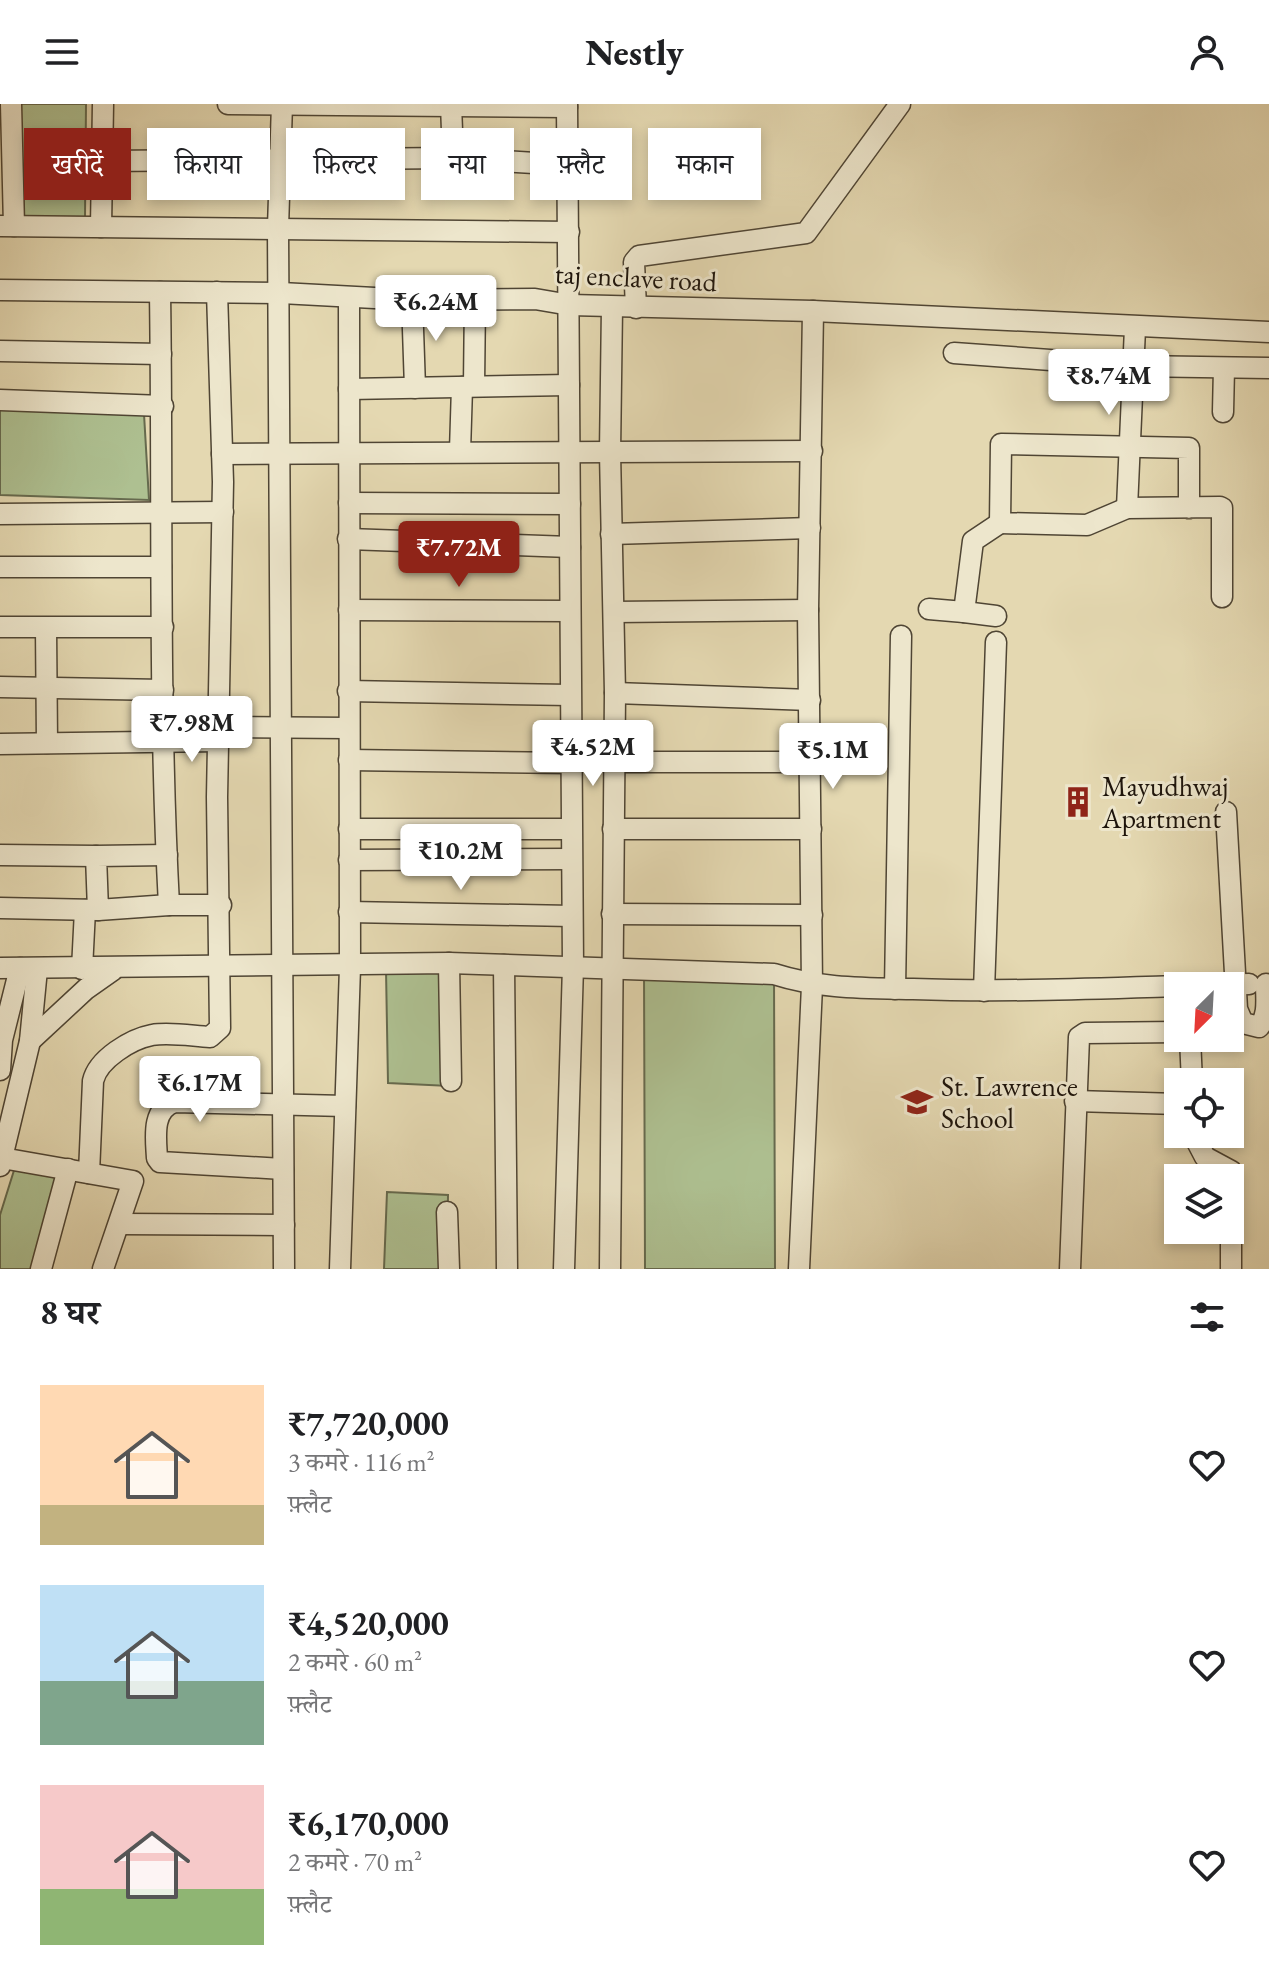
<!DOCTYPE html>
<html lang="hi">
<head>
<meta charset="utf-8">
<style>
	:root { --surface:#fff; --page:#f2f2f2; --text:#202124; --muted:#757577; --accent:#8f2418 }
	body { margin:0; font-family:"EB Garamond","Noto Serif Devanagari",serif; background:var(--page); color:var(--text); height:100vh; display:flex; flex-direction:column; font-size:30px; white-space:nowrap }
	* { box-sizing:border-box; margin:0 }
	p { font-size:26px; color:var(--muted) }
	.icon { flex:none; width:44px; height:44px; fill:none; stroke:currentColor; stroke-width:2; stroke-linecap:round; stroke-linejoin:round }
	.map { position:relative; height:1165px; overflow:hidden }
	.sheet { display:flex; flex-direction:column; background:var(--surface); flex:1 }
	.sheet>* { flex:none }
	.guide { position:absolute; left:24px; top:24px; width:800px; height:72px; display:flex; gap:16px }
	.needle { width:52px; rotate:204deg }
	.fabs { position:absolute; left:1164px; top:868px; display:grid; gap:16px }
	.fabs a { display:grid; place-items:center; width:80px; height:80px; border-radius:0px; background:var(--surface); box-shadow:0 4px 12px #0003; font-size:40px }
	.price { position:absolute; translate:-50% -68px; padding:0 18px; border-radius:8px; background:#fff; color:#222; font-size:26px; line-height:52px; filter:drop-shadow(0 2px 4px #0008) }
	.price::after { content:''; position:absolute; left:50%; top:48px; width:24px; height:18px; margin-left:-12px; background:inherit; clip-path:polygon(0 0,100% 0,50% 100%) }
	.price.current { background:var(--accent); color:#fff }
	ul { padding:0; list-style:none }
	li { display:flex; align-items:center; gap:24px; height:200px; padding:0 40px }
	li span { display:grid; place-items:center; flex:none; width:224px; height:160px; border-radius:0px; color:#555 }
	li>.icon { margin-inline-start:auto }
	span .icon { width:96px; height:96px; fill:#fffc; stroke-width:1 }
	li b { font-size:34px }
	h2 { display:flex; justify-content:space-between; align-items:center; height:96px; padding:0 40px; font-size:34px }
	.pill { padding:0 28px; border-radius:0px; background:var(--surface); box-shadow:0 4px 12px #0003; font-size:28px; line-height:72px }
	.pill.current { background:var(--accent); color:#fff }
	header { display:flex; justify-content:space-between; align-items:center; height:104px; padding:0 40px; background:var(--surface); font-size:36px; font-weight:800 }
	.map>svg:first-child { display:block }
	.green { fill:#aec091; stroke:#666a4e; stroke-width:2 }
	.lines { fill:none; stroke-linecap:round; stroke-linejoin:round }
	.minor-casing { stroke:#4f4534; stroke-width:23 }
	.minor { stroke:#ede6cc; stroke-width:20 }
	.labels { text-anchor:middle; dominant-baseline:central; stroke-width:6; stroke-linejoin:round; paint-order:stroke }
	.street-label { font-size:28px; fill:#1d140b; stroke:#ede6cc }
	.poi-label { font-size:28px; fill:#1d140b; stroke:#ede6cc; text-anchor:start }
</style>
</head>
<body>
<header><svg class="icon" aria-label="menu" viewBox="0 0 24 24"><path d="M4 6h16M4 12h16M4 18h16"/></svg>Nestly<svg class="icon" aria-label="person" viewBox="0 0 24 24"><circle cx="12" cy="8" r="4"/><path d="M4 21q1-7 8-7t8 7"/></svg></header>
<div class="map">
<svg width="1269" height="1165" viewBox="0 0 1269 1165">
	<rect width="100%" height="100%" fill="#e4d8b1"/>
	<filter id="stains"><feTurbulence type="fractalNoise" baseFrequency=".0025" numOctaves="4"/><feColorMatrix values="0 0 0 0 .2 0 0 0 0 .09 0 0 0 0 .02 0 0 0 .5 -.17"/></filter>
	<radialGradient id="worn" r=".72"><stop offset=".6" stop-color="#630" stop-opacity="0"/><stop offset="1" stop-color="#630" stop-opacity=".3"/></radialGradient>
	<g class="green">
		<polygon points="19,0 86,0 85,114 24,116"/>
		<polygon points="0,303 144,310 149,396 0,391"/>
		<polygon points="644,865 774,871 775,1165 645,1165"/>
		<polygon points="386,866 449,867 449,982 388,979"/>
		<polygon points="16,1060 62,1074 32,1165 0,1165 0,1111"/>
		<polygon points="387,1088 448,1091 447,1165 384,1165"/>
	</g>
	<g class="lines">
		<defs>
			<g id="minor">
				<polyline points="11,0 14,122"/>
				<polyline points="228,0 567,3"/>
				<polyline points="282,0 278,124 284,1165"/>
				<polyline points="451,0 453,54"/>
				<polyline points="103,57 453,54 567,61"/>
				<polyline points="0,122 569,128"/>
				<polyline points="101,123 103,0"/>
				<polyline points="0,186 281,189 412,196 535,195 570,201 813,207 1269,228"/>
				<path d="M 160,188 C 163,392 158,597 169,801 L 221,801"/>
				<polyline points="412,196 415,284"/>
				<polyline points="636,204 634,158 639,152 806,129 900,0"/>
				<polyline points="0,247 161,250"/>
				<polyline points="954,249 1133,262 1269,264"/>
				<polyline points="474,282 475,195"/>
				<polyline points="349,285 569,281"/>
				<polyline points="0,296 163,302"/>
				<polyline points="1223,308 1224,264"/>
				<polyline points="460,347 462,283"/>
				<polyline points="222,350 812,347"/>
				<polyline points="349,399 570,400"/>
				<polyline points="1127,404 1135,224"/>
				<polyline points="1189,404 1189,344 1001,340 1000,419 1087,421 1127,404 1220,403 1222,404 1222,493"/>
				<polyline points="0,410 223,408"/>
				<polyline points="611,430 810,424"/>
				<polyline points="348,435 570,443"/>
				<polyline points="0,463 161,463"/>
				<polyline points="929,505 964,508"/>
				<polyline points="349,506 570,507"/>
				<polyline points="614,508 808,506"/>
				<polyline points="996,512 964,508 973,437 1000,419"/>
				<polyline points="0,523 163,523"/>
				<polyline points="46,524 47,639"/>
				<polyline points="0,583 163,586"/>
				<polyline points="348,587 570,591"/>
				<polyline points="615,589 810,596"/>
				<polyline points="218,623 348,624"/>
				<polyline points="0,640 218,637"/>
				<polyline points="349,656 571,659"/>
				<polyline points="614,658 810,658"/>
				<path d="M 1226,708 L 1237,905 L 1243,919 L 1259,923 C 1269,911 1266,895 1266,880"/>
				<polyline points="349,725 570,725"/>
				<polyline points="613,725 811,725"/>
				<polyline points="0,751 96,752"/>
				<polyline points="167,751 96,752 98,806 169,801"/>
				<polyline points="349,756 571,755"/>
				<polyline points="0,804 98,806"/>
				<polyline points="349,808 572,812"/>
				<polyline points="612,810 812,811"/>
				<polyline points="449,859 451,977"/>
				<polyline points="504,861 507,1165"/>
				<path d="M 0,864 L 449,859 L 774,870 C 821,885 864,884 913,885 C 1002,888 1090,885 1178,882"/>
				<polyline points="82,865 85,806"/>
				<polyline points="1199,882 1249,880"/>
				<polyline points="895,885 901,532"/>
				<polyline points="984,887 996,538"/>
				<polyline points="1190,934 1192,978"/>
				<polyline points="30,937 86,885 113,866"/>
				<polyline points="0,966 2,936 20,864"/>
				<polyline points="1075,997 1178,1000"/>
				<polyline points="1193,1030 1205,1053 1231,1067 1231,1165"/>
				<polyline points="2,1054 133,1077 103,1165"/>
				<polyline points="0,1062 30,937 37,865"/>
				<path d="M 283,1065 L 160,1058 L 157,1054 C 156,1035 151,1005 175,998 L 345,1002"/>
				<path d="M 89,1069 L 93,977 C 98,955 131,935 152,931 C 170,928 192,932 210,933 L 220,924 L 217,693 L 223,378 L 217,188"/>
				<polyline points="447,1108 449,1165"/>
				<polyline points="120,1120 284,1121"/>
				<polyline points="41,1165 68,1065"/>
				<polyline points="340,1165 350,863 349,195"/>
				<polyline points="564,1165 573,862 567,0"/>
				<polyline points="610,1165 615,589 610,348 612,203"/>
				<polyline points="799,1165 812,882 808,506 813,207"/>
				<polyline points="1070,1165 1079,933 1085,929 1178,928"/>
			</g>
		</defs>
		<use href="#minor" class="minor-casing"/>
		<use href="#minor" class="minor"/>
	</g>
	<defs>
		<symbol id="building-bare" viewBox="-9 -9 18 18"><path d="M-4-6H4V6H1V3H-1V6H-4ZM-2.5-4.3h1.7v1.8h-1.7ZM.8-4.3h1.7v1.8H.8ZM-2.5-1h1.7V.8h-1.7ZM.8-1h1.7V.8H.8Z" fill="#8f2418" stroke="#ede6cc" stroke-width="2.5" paint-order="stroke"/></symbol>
		<symbol id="school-bare" viewBox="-9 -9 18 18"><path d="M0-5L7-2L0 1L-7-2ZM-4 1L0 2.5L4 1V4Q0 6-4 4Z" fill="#8f2418" stroke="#ede6cc" stroke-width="2.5" paint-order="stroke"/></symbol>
	</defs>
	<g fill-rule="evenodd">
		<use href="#building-bare" x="1056" y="676" width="44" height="44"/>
		<use href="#school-bare" x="895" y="976" width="44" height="44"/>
	</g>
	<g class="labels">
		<g class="street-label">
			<text transform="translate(636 173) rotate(3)">taj enclave road</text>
		</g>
		<g class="poi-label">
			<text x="1102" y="682">Mayudhwaj<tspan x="1102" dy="32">Apartment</tspan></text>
			<text x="941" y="982">St. Lawrence<tspan x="941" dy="32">School</tspan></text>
		</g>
	</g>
	<rect width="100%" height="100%" filter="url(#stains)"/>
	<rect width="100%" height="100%" fill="url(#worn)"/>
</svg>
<div class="fabs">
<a><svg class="needle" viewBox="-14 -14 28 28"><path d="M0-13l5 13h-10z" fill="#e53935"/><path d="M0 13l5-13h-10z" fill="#757577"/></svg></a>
<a><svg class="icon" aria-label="locate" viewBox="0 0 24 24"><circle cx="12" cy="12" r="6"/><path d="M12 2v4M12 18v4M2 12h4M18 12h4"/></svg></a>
<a><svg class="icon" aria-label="layers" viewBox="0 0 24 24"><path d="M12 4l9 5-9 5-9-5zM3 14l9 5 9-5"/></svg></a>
</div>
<b class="price" style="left:436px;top:239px">₹6.24M</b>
<b class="price" style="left:1109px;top:313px">₹8.74M</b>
<b class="price current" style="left:459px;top:485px">₹7.72M</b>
<b class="price" style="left:192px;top:660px">₹7.98M</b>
<b class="price" style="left:593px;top:684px">₹4.52M</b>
<b class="price" style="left:833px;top:687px">₹5.1M</b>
<b class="price" style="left:461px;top:788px">₹10.2M</b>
<b class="price" style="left:200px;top:1020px">₹6.17M</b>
<div class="guide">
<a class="pill current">खरीदें</a>
<a class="pill">किराया</a>
<a class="pill">फ़िल्टर</a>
<a class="pill">नया</a>
<a class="pill">फ़्लैट</a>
<a class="pill">मकान</a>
</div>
</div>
<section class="sheet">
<h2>8 घर<svg class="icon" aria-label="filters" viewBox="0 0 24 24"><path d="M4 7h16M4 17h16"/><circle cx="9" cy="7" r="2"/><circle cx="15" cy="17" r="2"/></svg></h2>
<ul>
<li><span style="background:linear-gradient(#ffd9b3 75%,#c2b280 0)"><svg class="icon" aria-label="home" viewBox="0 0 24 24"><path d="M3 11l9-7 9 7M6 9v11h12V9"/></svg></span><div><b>₹7,720,000</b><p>3 कमरे · 116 m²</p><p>फ़्लैट</p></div><svg class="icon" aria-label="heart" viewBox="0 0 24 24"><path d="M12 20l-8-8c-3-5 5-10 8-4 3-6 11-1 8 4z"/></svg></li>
<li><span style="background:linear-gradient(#bfe0f5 60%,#7fa58c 0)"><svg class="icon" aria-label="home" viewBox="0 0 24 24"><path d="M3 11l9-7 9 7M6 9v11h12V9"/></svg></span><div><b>₹4,520,000</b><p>2 कमरे · 60 m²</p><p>फ़्लैट</p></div><svg class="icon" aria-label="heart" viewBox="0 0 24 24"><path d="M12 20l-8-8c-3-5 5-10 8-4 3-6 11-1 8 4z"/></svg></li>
<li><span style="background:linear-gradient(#f6c9c9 65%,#8fb573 0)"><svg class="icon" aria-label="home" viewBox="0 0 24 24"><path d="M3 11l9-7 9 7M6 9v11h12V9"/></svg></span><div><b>₹6,170,000</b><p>2 कमरे · 70 m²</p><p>फ़्लैट</p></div><svg class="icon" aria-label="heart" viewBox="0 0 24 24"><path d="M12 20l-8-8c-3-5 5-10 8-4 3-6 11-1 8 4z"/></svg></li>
</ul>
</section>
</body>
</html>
